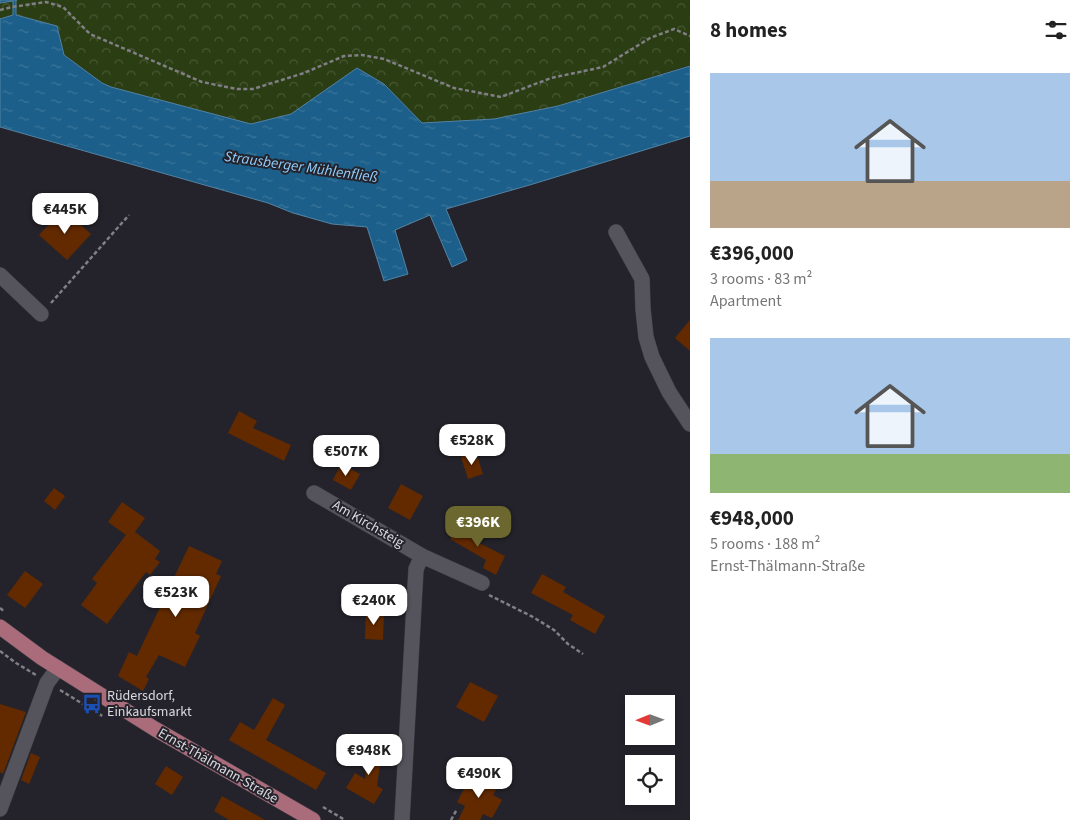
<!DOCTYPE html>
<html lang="en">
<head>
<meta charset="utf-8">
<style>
	:root { --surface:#fff; --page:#f2f2f2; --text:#222; --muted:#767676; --accent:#6c672e }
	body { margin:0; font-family:"Source Sans 3",sans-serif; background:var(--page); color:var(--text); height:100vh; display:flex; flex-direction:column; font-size:19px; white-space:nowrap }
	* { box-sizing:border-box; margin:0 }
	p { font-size:16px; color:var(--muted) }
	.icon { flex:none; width:28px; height:28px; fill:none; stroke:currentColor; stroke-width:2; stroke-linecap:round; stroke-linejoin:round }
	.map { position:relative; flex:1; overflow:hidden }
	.sheet { display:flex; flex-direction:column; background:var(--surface); width:400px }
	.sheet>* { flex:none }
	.needle { width:32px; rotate:269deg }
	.controls { position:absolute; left:625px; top:695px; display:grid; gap:10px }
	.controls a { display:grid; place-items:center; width:50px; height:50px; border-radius:0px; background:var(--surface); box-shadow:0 2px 8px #0003; font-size:25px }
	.price { position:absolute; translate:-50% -42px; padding:0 11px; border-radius:10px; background:#fff; color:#222; font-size:16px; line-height:32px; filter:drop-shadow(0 1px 2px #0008) }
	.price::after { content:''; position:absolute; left:50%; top:30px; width:15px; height:11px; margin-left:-8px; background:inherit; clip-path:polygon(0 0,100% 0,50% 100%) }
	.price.selected { background:var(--accent); color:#fff }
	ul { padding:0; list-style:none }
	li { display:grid; align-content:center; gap:10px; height:265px; padding:0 20px }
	li span { display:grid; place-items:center; height:155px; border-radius:0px; color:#555 }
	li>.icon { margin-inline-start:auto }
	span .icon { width:90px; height:90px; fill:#fffc; stroke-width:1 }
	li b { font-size:21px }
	h2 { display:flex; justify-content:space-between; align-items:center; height:60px; padding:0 20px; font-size:21px }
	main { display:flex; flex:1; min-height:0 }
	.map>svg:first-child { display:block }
	.forest { fill:url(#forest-crowns) }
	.water { fill:url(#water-ripples); stroke:#5483a3 }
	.building { fill:#632a00 }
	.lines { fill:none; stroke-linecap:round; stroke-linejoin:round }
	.minor-casing { stroke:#3e3d44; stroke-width:16 }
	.major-casing { stroke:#3e3d44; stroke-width:16 }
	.path { stroke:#807f86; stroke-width:2.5; stroke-dasharray:4 2.5; stroke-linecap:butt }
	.minor { stroke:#55545d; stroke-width:15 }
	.major { stroke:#aa6c7b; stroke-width:15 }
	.labels { text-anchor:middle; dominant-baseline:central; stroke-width:4; stroke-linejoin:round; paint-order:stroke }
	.street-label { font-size:14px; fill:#d9d8de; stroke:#24232b }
	.poi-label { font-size:14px; fill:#d9d8de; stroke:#24232b; text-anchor:start }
	.water-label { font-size:15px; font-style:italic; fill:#91cefc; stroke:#24232b }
</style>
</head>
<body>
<main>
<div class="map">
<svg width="690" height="820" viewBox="0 0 690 820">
	<defs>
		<pattern id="forest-crowns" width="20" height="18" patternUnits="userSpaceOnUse" patternTransform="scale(1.25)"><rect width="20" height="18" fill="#2b3d13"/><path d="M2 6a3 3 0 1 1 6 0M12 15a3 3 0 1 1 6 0" fill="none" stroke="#495835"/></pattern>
		<pattern id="water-ripples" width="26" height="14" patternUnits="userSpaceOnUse" patternTransform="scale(1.25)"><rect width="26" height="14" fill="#1b5f8a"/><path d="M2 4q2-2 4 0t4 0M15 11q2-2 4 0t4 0" fill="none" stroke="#3c759a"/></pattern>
	</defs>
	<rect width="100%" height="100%" fill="#24232b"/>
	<g class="forest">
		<polygon points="13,0 13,15 0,19 0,3"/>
		<polygon points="16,0 690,0 690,65 558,106 494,119 422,123 385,84 357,68 291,114 251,124 111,87 102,83 64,55 57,26 16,15"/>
	</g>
	<polygon class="water" points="0,0 17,0 16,0 16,15 57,26 64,55 102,83 111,87 251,124 291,114 357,68 384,84 422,123 494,119 558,106 690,66 690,136 533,184 446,209 467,260 452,267 430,215 395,230 408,274 384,281 367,227 332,224 293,213 268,203 0,127 0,19 13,15 13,1 0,3"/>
	<g class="building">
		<polygon points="63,209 91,234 67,260 39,235"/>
		<polygon points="690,320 690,351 675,338"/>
		<polygon points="239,411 257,421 253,428 291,445 284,461 228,433"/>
		<polygon points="476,452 483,474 468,479 461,457"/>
		<polygon points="341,464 360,474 351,490 333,480"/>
		<polygon points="401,484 423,496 410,520 388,508"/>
		<polygon points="54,488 65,496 55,510 44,501"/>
		<polygon points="122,502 145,518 135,532 160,551 155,559 160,562 150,575 146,572 107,624 81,605 97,583 92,579 126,535 108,522"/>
		<polygon points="460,522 478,533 473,540 505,556 496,575 483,568 486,560 450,539"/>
		<polygon points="189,546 222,561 216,574 221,576 195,633 200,636 185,667 159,655 146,677 149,679 143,691 118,676 129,652 137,656"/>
		<polygon points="25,571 43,584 25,608 7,595"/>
		<polygon points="542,574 566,587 563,592 605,616 595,634 570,620 573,615 531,593"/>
		<polygon points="366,611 384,612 383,640 365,639"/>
		<polygon points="470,682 498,696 484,722 456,707"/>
		<polygon points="273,698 285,705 266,740 326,773 316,790 229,740 240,722 254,730"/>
		<polygon points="0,704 26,712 3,774 0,772"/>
		<polygon points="370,741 383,743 377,786 383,789 374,804 346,788 355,773 365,779"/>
		<polygon points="31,753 40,757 29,784 21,780"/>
		<polygon points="166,766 183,777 172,795 155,784"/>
		<polygon points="485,775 500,783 493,795 502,800 492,818 483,814 480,820 458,820 465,806 457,802 471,776 482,782"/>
		<polygon points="222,796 265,820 229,820 214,811"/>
	</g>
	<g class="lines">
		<defs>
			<g id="minor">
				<polyline points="616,232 642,279 643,309 646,337 652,357 669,392 690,424"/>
				<polyline points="0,275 41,314"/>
				<polyline points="314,493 422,556 482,583"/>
				<polyline points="0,809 47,683 58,668"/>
				<polyline points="402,820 416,569 422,556"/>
			</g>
			<polyline id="major" points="0,627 42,658 155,729 313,820"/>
		</defs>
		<use href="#minor" class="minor-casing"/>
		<use href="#major" class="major-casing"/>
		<g class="path">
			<polyline points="0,10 12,7 46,2 63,7 90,34 202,82 237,89 253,89 304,73 344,56 362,55 384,59 454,88 501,97 551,78 603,67 650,38 674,29 690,36"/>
			<polyline points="51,303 129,215"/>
			<polyline points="489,595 533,617 554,630 568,644 583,654"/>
			<polyline points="0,608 5,612"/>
			<polyline points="0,651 16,663 36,675"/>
			<polyline points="60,690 104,717"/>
			<polyline points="323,807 345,820"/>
			<polyline points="451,820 457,809"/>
		</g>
		<use href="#minor" class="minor"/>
		<use href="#major" class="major"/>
	</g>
	<defs>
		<symbol id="bus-bare" viewBox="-9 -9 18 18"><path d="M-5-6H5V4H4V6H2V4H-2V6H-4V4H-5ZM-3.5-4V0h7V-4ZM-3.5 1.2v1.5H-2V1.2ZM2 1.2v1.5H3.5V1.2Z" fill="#1a4fb4" stroke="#24232b" stroke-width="2.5" paint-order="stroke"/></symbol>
	</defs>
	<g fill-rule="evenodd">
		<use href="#bus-bare" x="78" y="690" width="28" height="28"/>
	</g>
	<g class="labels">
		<g class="street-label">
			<text transform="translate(368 524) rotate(30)">Am Kirchsteig</text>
			<text transform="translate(218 766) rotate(30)">Ernst-Thälmann-Straße</text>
		</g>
		<g class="poi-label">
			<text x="107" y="696">Rüdersdorf,<tspan x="107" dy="16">Einkaufsmarkt</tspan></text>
		</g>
		<g class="water-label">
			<text transform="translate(301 167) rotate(8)">Strausberger Mühlenfließ</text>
		</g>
	</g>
</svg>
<div class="controls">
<a><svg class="needle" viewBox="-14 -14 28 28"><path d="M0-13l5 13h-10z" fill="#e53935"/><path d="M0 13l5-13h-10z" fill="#767676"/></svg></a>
<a><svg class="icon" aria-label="locate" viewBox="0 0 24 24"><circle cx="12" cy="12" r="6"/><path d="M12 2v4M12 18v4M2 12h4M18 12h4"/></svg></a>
</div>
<b class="price" style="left:65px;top:235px">€445K</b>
<b class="price" style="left:472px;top:466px">€528K</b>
<b class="price" style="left:346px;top:477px">€507K</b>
<b class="price selected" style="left:478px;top:548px">€396K</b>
<b class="price" style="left:176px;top:618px">€523K</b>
<b class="price" style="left:374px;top:626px">€240K</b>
<b class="price" style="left:369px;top:776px">€948K</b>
<b class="price" style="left:479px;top:799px">€490K</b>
</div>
<section class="sheet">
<h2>8 homes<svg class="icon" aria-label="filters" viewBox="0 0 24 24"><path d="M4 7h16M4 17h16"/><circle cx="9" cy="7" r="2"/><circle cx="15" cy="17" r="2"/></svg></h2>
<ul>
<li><span style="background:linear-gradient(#a9c7e8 70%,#b9a48a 0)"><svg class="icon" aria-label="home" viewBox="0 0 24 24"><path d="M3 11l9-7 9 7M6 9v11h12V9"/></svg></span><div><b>€396,000</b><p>3 rooms · 83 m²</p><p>Apartment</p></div></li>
<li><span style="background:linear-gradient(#a9c7e8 75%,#8fb573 0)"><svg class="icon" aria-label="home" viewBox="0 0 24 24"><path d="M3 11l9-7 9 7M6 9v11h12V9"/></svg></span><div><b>€948,000</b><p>5 rooms · 188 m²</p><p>Ernst-Thälmann-Straße</p></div></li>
</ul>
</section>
</main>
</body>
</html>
